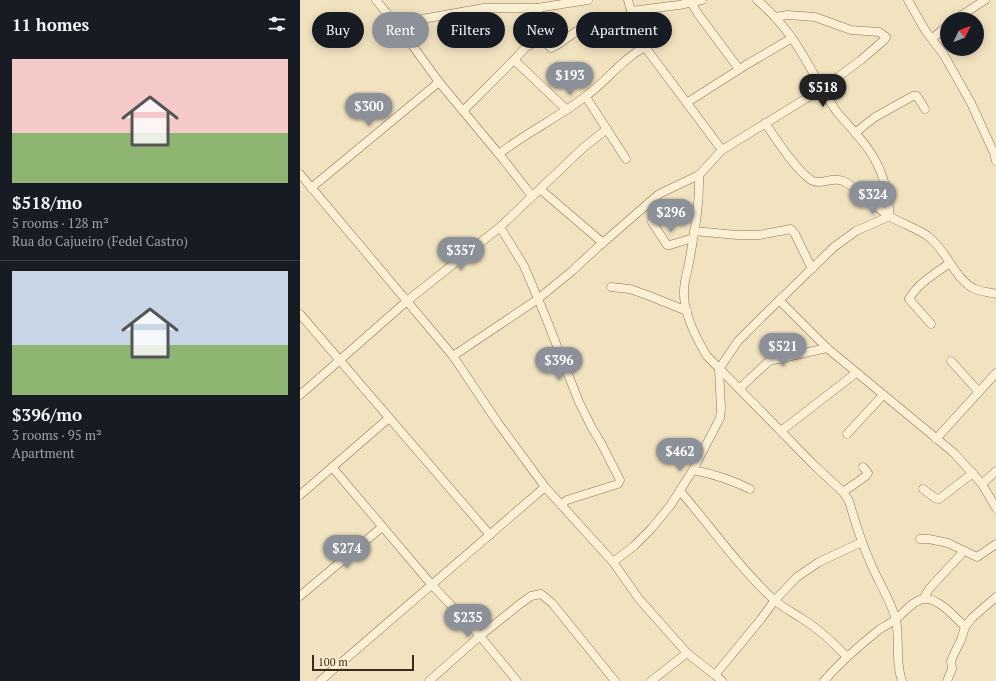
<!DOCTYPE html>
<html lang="en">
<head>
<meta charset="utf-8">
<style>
	:root { --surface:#171b24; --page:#242831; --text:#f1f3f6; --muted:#9ea1a6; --line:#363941; --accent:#8c9099 }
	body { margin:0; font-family:"PT Serif",serif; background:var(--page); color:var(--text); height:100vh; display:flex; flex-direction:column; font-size:15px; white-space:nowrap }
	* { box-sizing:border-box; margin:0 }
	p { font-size:13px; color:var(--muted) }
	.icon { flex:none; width:22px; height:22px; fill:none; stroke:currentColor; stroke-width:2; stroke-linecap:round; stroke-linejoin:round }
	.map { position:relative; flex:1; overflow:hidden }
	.side { display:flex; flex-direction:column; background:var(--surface); width:300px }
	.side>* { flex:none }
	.guide { position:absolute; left:12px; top:12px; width:380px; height:36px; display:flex; gap:8px }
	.needle { width:26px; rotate:47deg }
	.fabs { position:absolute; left:640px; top:12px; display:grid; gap:8px }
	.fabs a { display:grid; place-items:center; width:44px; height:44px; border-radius:50%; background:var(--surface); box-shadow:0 2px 10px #0003; font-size:20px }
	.scale { position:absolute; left:12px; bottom:10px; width:102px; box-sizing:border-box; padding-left:4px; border:2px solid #3b2b1c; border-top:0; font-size:11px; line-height:14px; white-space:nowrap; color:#3b2b1c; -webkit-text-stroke:3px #f8edd0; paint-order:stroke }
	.price { position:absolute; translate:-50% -34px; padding:0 9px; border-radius:14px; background:var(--accent); color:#fff; font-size:13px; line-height:26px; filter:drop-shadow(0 1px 2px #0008) }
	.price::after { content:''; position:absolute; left:50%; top:24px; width:12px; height:9px; margin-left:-6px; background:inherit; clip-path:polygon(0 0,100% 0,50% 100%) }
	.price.active { background:#222; color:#fff }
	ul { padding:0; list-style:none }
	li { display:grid; align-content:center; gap:8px; height:212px; padding:0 12px }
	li+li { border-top:1px solid var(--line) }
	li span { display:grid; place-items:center; height:124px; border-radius:0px; color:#555 }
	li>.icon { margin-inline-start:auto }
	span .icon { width:72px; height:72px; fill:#fffc; stroke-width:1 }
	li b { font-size:17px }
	h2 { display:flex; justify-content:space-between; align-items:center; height:48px; padding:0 12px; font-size:17px }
	.tag { padding:0 14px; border-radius:18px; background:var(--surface); box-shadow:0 2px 10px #0003; font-size:14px; line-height:36px }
	.tag.active { background:var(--accent); color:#fff }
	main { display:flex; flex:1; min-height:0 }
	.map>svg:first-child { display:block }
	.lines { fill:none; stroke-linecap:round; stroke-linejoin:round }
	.minor-casing { stroke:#8c7356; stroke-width:9 }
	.minor { stroke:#fcf0d4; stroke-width:8 }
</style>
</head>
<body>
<main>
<section class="side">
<h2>11 homes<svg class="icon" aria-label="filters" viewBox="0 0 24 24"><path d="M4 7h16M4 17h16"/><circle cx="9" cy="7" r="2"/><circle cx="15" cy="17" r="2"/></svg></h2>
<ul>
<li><span style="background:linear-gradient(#f6c9c9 60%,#8fb573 0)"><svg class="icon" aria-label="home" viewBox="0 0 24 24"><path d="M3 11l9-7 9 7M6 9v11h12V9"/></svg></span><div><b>$518/mo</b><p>5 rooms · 128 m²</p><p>Rua do Cajueiro (Fedel Castro)</p></div></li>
<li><span style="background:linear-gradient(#c9d6e8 60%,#8fb573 0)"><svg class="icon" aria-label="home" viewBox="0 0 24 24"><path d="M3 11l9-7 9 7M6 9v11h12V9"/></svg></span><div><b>$396/mo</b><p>3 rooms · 95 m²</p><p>Apartment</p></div></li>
</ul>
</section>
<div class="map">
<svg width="696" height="681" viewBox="0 0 696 681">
	<rect width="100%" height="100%" fill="#f2e3c0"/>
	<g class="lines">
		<defs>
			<g id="minor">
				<polyline points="76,0 107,38 139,82 203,159 232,196"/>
				<polyline points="328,0 335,24 345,47 422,150"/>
				<polyline points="608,0 625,30 644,55 671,103 694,153 696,161"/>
				<polyline points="391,2 398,14 439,69"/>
				<polyline points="237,8 248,45 251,48 257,45 277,31 283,33 288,40"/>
				<polyline points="331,11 379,5 402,0"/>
				<polyline points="656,19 685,0"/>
				<polyline points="98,27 111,21 184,8 237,8 288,0"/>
				<polyline points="633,38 647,26"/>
				<polyline points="214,60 267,110"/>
				<polyline points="286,97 326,159"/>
				<polyline points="388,102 446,65 492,38"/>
				<polyline points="163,111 214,60 226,47 232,44"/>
				<path d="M 465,123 C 476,139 495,169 511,180 C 520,186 532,176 543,181 C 560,189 573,205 589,216 C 602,224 617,228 629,237 C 647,251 655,280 675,289 C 682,292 689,292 696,294"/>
				<polyline points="555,133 575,117 613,96 617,96 625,109"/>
				<path d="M 199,154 C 227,132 259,117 286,96 C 307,81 322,59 345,47"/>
				<polyline points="0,174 153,356 198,423 245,487 313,562 339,599 387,653 415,675 422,681"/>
				<path d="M 399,175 C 400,205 394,234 389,263 C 387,272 384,282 384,291 C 383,313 396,338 407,356 L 513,464 L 543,492 L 549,501 C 555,522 562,544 571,564 C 579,583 591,601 596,620 C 600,640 595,662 602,681"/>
				<polyline points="11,188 139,82"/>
				<polyline points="240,189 303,243"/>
				<polyline points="352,222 367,245 370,245 393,238"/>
				<polyline points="200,227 224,266 244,313 279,402 292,428 301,443 320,480 318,484 267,500 262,504"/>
				<polyline points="394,231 437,235 459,235 491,229 495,234 512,269"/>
				<polyline points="311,287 330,289 347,295 387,311"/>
				<polyline points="479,300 527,348 654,453 682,484 696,508"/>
				<polyline points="0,314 190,535"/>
				<path d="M 631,324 L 609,299 C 618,283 636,273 650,263"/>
				<polyline points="153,356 238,299 272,271 298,247 359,194 399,175 422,150 523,88 561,60 584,40 586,37 579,32 551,30 515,17 488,15 475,17"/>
				<polyline points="651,361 679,392"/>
				<polyline points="440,388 469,361 527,348"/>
				<polyline points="0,395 107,301 200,227 284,147 307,129"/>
				<polyline points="481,431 556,373"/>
				<polyline points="547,434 583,395"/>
				<polyline points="636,439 696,373"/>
				<polyline points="32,467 131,584 180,636 217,681"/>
				<path d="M 393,470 C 413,474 432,480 450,489"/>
				<polyline points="682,484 696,471"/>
				<polyline points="623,489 635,498 639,499 673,473"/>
				<path d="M 380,491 C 411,527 439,567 473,599 C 482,607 492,612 501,618 C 519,629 533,642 547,657"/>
				<polyline points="543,492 566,476 568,473 563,467"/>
				<polyline points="0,495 89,418"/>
				<polyline points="620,539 629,539 648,543 677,557 696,544"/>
				<path d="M 313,562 L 334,546 L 351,529 L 370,506 L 393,470 L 420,418 L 421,408 L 419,369 L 438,341 L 463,316 L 534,247 L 556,231 L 590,216 C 588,196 585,178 575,160 C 566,142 550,128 537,112 C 519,87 507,58 489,34 C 479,21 469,10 457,0"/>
				<polyline points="0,596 82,527"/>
				<polyline points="623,599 629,589 664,551"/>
				<polyline points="415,675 461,619 475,600 497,577 519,562 562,542"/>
				<polyline points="20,681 245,487"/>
				<polyline points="129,681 180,636 220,604 231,596 241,594 252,603 315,681"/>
				<polyline points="351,681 387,653"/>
				<path d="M 524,681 C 540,662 560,645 580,629 C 585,626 591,623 596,619 C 604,613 612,601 623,599 C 637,596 656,618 665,627"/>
				<polyline points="647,681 652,669 651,661 654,654 661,640 665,627 672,618 696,597"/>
			</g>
		</defs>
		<use href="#minor" class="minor-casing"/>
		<use href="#minor" class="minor"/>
	</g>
</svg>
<div class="fabs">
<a><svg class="needle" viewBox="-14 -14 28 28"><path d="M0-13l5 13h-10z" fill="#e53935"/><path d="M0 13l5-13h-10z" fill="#9ea1a6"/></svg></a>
</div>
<div class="scale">100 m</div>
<b class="price" style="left:270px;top:96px">$193</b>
<b class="price active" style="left:523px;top:108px">$518</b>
<b class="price" style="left:69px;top:127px">$300</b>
<b class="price" style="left:573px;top:215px">$324</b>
<b class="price" style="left:371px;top:233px">$296</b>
<b class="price" style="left:161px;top:271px">$357</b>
<b class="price" style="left:483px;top:367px">$521</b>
<b class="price" style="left:259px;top:381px">$396</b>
<b class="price" style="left:380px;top:472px">$462</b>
<b class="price" style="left:47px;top:569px">$274</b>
<b class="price" style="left:168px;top:638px">$235</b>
<div class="guide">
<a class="tag">Buy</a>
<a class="tag active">Rent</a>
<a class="tag">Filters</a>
<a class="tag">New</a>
<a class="tag">Apartment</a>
</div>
</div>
</main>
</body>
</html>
